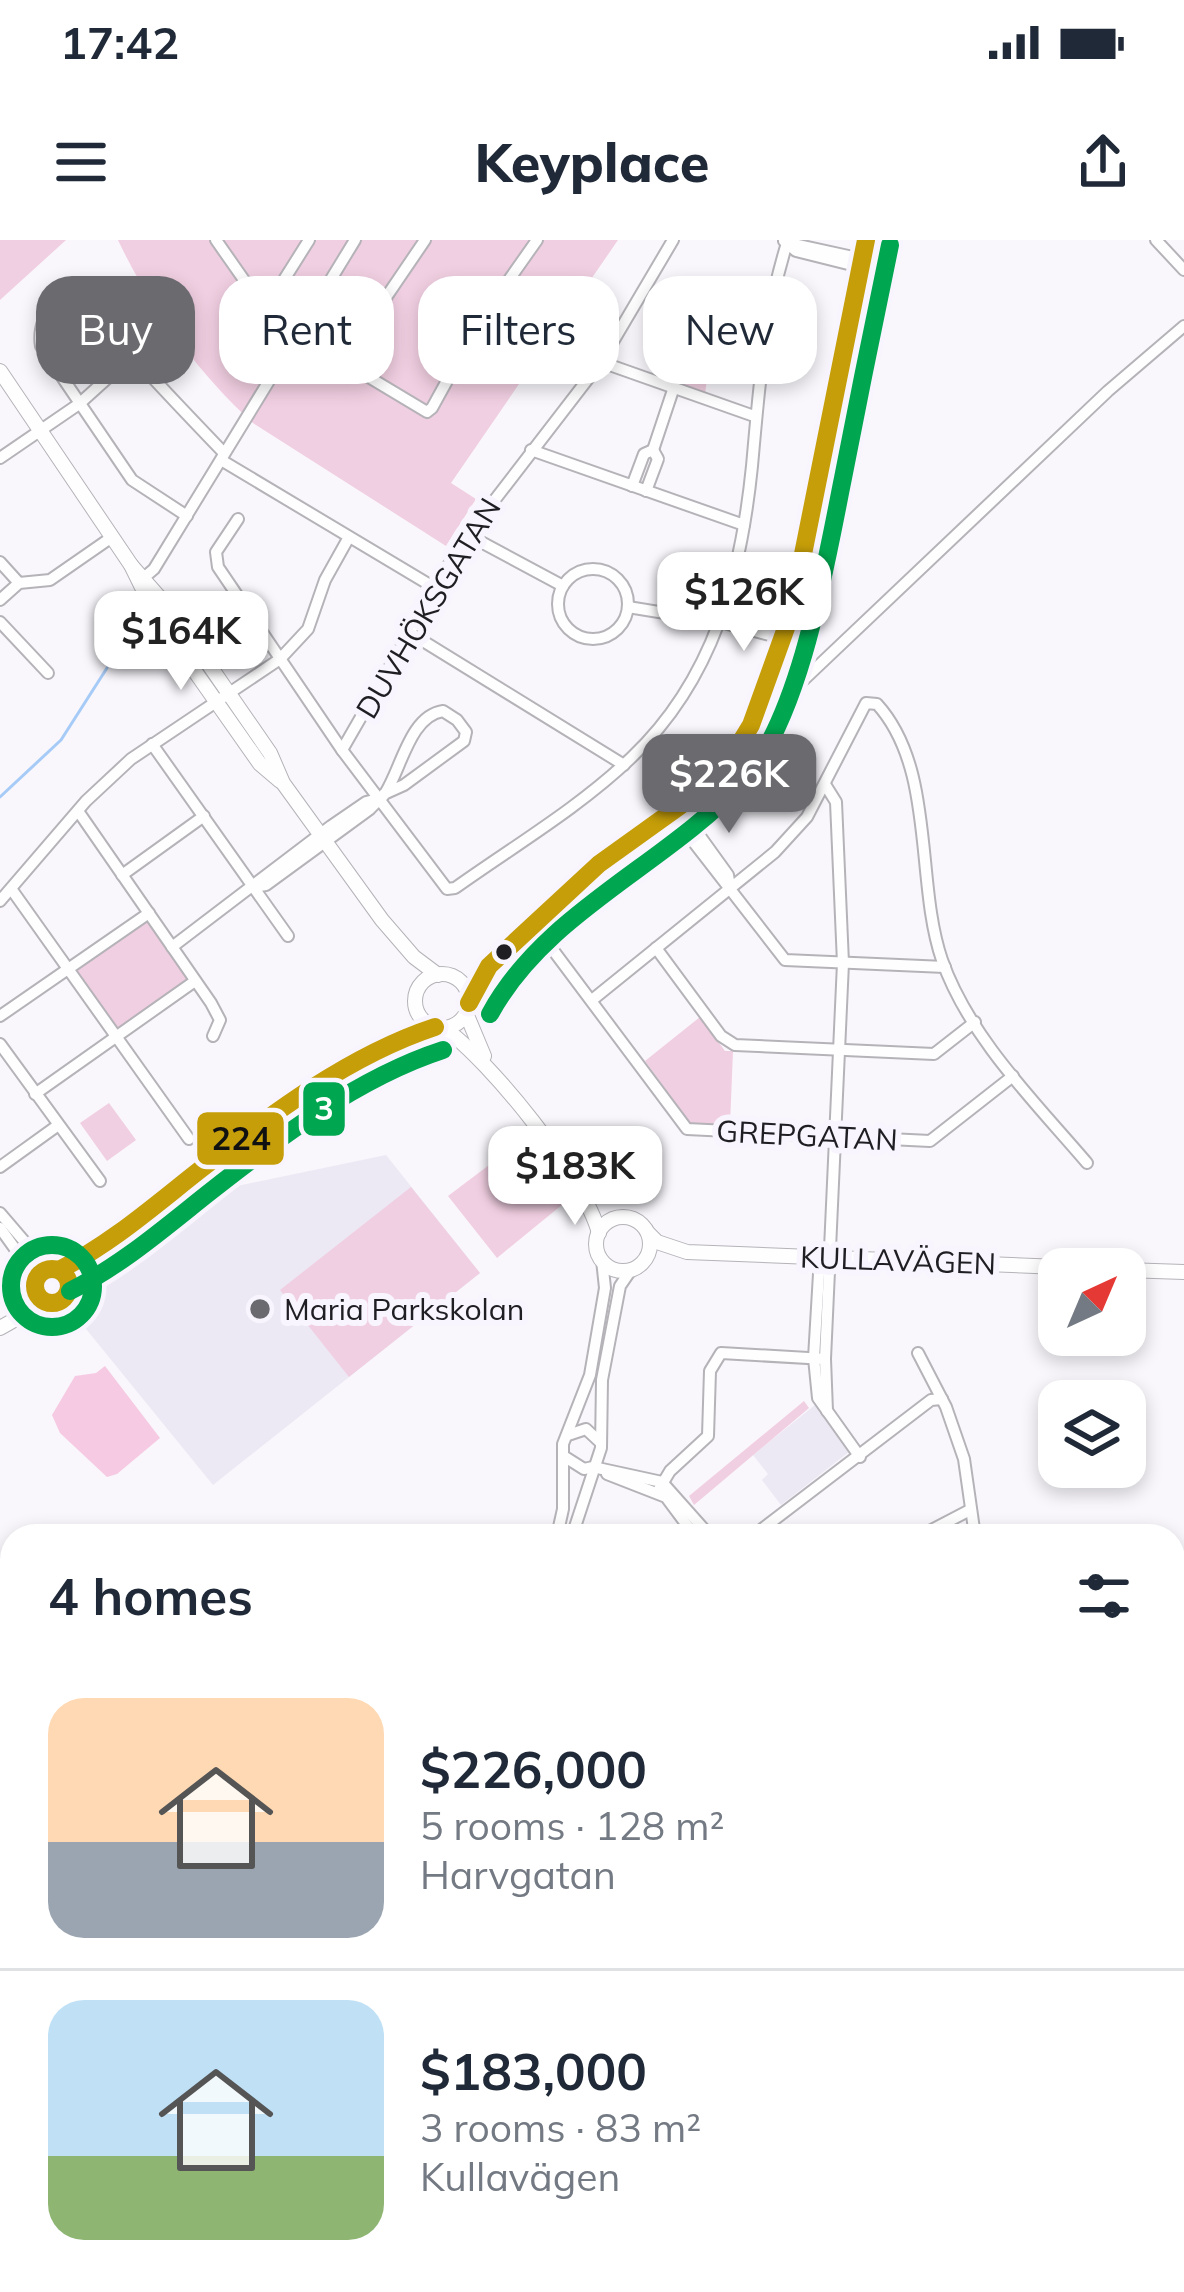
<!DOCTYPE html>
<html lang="en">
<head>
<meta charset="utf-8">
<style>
	:root { --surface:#fff; --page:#f6f6f7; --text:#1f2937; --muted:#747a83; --line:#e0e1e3; --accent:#6b6a6f }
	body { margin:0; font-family:Mulish,sans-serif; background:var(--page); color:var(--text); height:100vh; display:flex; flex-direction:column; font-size:45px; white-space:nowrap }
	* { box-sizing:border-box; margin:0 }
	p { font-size:39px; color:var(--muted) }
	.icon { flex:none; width:66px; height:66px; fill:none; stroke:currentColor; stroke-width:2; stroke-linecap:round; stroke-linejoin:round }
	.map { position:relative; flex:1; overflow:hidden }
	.details { position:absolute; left:0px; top:1284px; width:1185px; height:768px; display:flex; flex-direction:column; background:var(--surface); border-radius:36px 36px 0 0; box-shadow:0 6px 18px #0003 }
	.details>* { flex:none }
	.hud { position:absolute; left:36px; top:36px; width:1113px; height:108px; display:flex; gap:24px }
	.needle { width:78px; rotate:44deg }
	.fabs { position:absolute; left:1038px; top:1008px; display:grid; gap:24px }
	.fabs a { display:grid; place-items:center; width:108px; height:108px; border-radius:24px; background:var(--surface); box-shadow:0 6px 18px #0003; font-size:60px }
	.price { position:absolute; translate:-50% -102px; padding:0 27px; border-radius:24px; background:#fff; color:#222; font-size:39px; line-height:78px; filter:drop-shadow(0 3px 6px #0008) }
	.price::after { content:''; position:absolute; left:50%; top:72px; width:36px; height:27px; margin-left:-18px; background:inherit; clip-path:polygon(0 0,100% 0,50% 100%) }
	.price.selected { background:var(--accent); color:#fff }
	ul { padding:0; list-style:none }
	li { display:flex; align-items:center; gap:36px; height:300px; padding:0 48px }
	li+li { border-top:3px solid var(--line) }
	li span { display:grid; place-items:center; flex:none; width:336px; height:240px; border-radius:36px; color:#555 }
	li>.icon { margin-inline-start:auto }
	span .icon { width:144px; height:144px; fill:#fffc; stroke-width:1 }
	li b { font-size:51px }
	h2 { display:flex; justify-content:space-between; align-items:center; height:144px; padding:0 48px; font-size:51px }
	.tag { padding:0 42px; border-radius:36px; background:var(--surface); box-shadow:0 6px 18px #0003; font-size:42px; line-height:108px }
	.tag.selected { background:var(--accent); color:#fff }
	.status { display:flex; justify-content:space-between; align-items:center; height:84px; padding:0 60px; background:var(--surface); direction:ltr }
	.status svg { height:33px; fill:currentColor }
	header { display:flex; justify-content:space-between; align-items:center; height:156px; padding:0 48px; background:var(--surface); font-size:54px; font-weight:800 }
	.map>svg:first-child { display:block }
	.built { fill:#ece9f4 }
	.green { fill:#f1cfe2 }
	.forest { fill:#f6cae3 }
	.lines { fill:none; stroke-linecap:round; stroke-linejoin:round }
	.stream { stroke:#a7cbf7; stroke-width:3 }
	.street-casing { stroke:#b5b3b8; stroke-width:14 }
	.secondary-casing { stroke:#b5b3b8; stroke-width:16 }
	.street { stroke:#fefeff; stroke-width:10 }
	.secondary { stroke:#fefeff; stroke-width:14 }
	.bus-1-casing { stroke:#f8f5fe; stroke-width:27 }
	.bus-2-casing { stroke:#f8f5fe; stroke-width:27 }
	.bus-1 { stroke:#c69e09; stroke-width:18 }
	.bus-2 { stroke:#00a650; stroke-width:18 }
	.bus-dot { fill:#1f1e23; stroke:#f8f5fe; stroke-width:4.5 }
	.poi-dot { fill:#6b6a6f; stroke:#f8f5fe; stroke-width:4.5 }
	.labels { text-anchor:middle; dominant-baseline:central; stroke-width:12; stroke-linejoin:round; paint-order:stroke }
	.street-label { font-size:30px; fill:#1f1e23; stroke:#f8f5fe }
	.poi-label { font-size:30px; fill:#1f1e23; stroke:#f8f5fe; text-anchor:start }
	.line-badge { stroke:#f8f5fe; stroke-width:4.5 }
	.badge-label { font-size:33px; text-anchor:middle; font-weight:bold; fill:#fff }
	.pale-badge-label { font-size:33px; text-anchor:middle; font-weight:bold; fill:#111 }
</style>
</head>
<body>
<div class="status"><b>17:42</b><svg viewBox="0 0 49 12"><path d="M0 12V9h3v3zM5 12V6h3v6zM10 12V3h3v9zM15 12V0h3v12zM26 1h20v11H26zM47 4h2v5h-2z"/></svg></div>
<header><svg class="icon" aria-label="menu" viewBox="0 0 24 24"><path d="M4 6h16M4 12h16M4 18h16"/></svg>Keyplace<svg class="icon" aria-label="share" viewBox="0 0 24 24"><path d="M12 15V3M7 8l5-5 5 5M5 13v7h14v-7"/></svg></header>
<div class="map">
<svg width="1184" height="2052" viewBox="0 0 1184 2052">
	<rect width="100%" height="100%" fill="#f9f7fc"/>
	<g class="built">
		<polygon points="386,915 480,1033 213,1245 82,1084 91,1054 223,949"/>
		<polygon points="815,1165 850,1211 781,1265 762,1240 768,1234 753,1215"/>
		<polygon points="1184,1887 1184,2052 124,2052 127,2040 1173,2040 1173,1889"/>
	</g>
	<g class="green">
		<polygon points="0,0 66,0 0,60"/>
		<path d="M 118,0 L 618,0 L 451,243 L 476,259 L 446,306 L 253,183 C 198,133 149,66 118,0 Z"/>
		<polygon points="703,56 715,61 705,156 653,135"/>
		<polygon points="148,679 189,740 116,790 75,729"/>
		<polygon points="700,777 725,811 733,811 730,885 691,884 645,821"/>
		<polygon points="109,863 136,900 107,921 80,883"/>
		<polygon points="517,904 563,964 497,1018 448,956"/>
		<polygon points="411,947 480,1033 349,1137 280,1050"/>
		<polygon points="804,1161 809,1168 694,1265 689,1256"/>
		<polygon points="0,1585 12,1591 12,1810 0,1810"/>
		<polygon points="5,1951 12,1951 12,2040 94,2040 91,2052 0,2052"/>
	</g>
	<g class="forest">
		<polygon points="105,1126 160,1198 117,1234 107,1237 60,1193 52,1175 75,1136 96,1133"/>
		<polygon points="1184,1312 1184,1682 1173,1689 1173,1317"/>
	</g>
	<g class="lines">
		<polyline class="stream" points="0,557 61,500 107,428"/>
		<defs>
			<g id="street">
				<polyline points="216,0 265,70 293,101"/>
				<path d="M 673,0 L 601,122 L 460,305 L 342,510 L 447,649 L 455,648 C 514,606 580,567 632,517 C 714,439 741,335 752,226 C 759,149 764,75 788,0"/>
				<polyline points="1156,0 1184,30"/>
				<polyline points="784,1 796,11 860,27"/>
				<polyline points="789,3 862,19"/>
				<polyline points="265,70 309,0"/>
				<polyline points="297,94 427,172 432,168 480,81 537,0"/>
				<polyline points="601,122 754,176"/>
				<polyline points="350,127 374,75 425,0"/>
				<polyline points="531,210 744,285"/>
				<polyline points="653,210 674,147"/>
				<polyline points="0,218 79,164 132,116"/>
				<polyline points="221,220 435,348"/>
				<polyline points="632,246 644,214 653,210 658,219 646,251"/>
				<path d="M 187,276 L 132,240 L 41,106 C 35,71 71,30 104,60 C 118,73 110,90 119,103 C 128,116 142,127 152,137 C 176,163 200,188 224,213"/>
				<polyline points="238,279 216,312 218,327 342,510"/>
				<polyline points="468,295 563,346"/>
				<polyline points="0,322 19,343"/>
				<circle cx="593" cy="364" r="35"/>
				<polyline points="140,341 154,329 355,0"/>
				<polyline points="0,360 19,343 50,340 112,297"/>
				<polyline points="628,367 720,382 785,399"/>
				<polyline points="0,382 48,433"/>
				<polyline points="720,382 732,378 787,389"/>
				<polyline points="410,393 624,525"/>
				<polyline points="764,452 787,455 795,448 1108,151 1184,86"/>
				<polyline points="152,504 288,696"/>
				<polyline points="826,546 836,562 843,723 825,1119 827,1171"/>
				<polyline points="679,567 728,635 730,647"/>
				<polyline points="78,571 211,763 220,780 213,796"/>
				<polyline points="671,573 785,720 945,727"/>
				<polyline points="122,635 204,576"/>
				<path d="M 253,647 L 266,645 L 370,569 C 374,564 380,560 384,555 C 401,531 409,476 443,471 L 457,480 L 466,492 L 464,501 L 404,545 L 384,554"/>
				<polyline points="12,650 189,899"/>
				<polyline points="0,661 86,561 131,519 280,419 308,389 325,340 349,297"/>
				<polyline points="535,686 687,889 930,901 1013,836"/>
				<polyline points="172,707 331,586 366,562 378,559"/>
				<polyline points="656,708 721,796 735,805 934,814 975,782"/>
				<path d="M 592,760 L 775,612 L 807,577 L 866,463 L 877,464 C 936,529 915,642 942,720 C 969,797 1035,862 1087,923"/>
				<polyline points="0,776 149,673"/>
				<polyline points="0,804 100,941"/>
				<polyline points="35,854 195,741"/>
				<polyline points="0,927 57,886"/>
				<polyline points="0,973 48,1029"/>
				<polyline points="0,988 36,1038"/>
				<polyline points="820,1017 814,1118 818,1158 860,1217"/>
				<polyline points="918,1113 946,1167 964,1219 975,1296"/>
				<polyline points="568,1195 586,1189 601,1203"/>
				<polyline points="565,1217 584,1229 593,1227 662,1242 710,1296"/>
				<polyline points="607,1234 666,1257 695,1296"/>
				<polyline points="658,1251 670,1231 708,1196 710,1131 721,1113 825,1119"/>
				<polyline points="557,1296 563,1269 563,1204 590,1135 605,1048 602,1020"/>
				<polyline points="572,1296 601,1208 602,1140 620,1046 631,1030"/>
				<polyline points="753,1296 931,1160 942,1159"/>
				<polyline points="920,1296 970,1270"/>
				<polyline points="1173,1679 1184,1677"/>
				<polyline points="211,2052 213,2040"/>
			</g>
			<g id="secondary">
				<polyline points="0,131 131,325 156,376 260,524 280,541"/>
				<polyline points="131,325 174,374 270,513 283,543 382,680 414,717 438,735"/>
				<circle cx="442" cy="761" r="27"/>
				<polyline points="469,763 489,726 599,624 698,553 729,521 751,485 791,374 866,0"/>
				<polyline points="466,773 484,816"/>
				<path d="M 444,788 C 491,822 584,937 599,993"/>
				<circle cx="623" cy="1004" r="27"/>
				<polyline points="648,993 657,1002 687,1012 1109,1029"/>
				<circle cx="52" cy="1046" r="17"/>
				<polyline points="59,1030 97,1011 236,901 279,872 390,802 435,787"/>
				<polyline points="1125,1030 1184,1032"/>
				<polyline points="0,1088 46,1062"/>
				<polyline points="754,2040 774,2052"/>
				<polyline points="792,2040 812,2052"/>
				<polyline points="417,2052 419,2040"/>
			</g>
		</defs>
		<use href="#street" class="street-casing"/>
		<use href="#secondary" class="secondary-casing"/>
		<use href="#street" class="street"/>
		<use href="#secondary" class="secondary"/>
		<defs>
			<g id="bus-1">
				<polyline points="469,763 489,726 599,624 698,553 729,521 751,485 791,374 866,0"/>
				<circle cx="52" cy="1046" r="17"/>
				<path d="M 59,1030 C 111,1004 155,965 201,929 C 271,874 350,815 435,787"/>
			</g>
			<g id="bus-2">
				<path d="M 490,774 C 546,671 668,624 744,540 C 801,476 826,322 843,238 C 858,160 874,83 890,5"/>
				<circle cx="52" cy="1046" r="41"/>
				<path d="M 70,1051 C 120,1026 162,990 206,955 C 277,899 357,838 443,810"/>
			</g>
		</defs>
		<use href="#bus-1" class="bus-1-casing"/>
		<use href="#bus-2" class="bus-2-casing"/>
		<use href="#bus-1" class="bus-1"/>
		<use href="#bus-2" class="bus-2"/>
	</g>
	<circle class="bus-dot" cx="504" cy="712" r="10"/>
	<circle class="poi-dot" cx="260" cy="1069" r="12"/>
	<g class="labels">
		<g class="street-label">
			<text transform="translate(428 368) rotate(-59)">DUVHÖKSGATAN</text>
			<text transform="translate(807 895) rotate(3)">GREPGATAN</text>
			<text transform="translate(898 1020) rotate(2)">KULLAVÄGEN</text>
		</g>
		<g class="poi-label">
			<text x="284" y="1069">Maria Parkskolan</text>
		</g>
	</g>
	<g class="line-badge">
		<rect x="301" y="840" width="46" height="58" rx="12" fill="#00a650"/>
		<rect x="195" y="870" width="91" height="57" rx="12" fill="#c69e09"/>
	</g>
	<g class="badge-label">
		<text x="324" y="880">3</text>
	</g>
	<g class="pale-badge-label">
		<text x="241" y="910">224</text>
	</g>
</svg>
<div class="fabs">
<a><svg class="needle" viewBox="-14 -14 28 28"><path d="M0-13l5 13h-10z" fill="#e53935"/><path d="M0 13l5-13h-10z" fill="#747a83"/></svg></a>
<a><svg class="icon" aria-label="layers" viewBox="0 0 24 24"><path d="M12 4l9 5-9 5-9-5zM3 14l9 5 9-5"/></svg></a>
</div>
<b class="price" style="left:744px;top:414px">$126K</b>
<b class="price" style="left:181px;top:453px">$164K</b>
<b class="price selected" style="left:729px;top:596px">$226K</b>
<b class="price" style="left:575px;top:988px">$183K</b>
<div class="hud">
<a class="tag selected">Buy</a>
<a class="tag">Rent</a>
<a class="tag">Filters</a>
<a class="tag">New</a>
</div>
<section class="details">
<h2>4 homes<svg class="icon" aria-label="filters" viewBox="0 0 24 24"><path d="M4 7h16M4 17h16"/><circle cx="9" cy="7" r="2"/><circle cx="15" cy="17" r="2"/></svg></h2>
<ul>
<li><span style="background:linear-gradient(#ffd9b3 60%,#9aa5b1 0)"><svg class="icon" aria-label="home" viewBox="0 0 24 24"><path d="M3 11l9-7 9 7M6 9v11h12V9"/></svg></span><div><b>$226,000</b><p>5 rooms · 128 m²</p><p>Harvgatan</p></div></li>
<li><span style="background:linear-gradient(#bfe0f5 65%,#8fb573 0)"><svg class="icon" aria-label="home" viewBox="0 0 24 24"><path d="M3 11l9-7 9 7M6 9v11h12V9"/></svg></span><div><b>$183,000</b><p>3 rooms · 83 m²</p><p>Kullavägen</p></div></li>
</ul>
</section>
</div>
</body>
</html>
